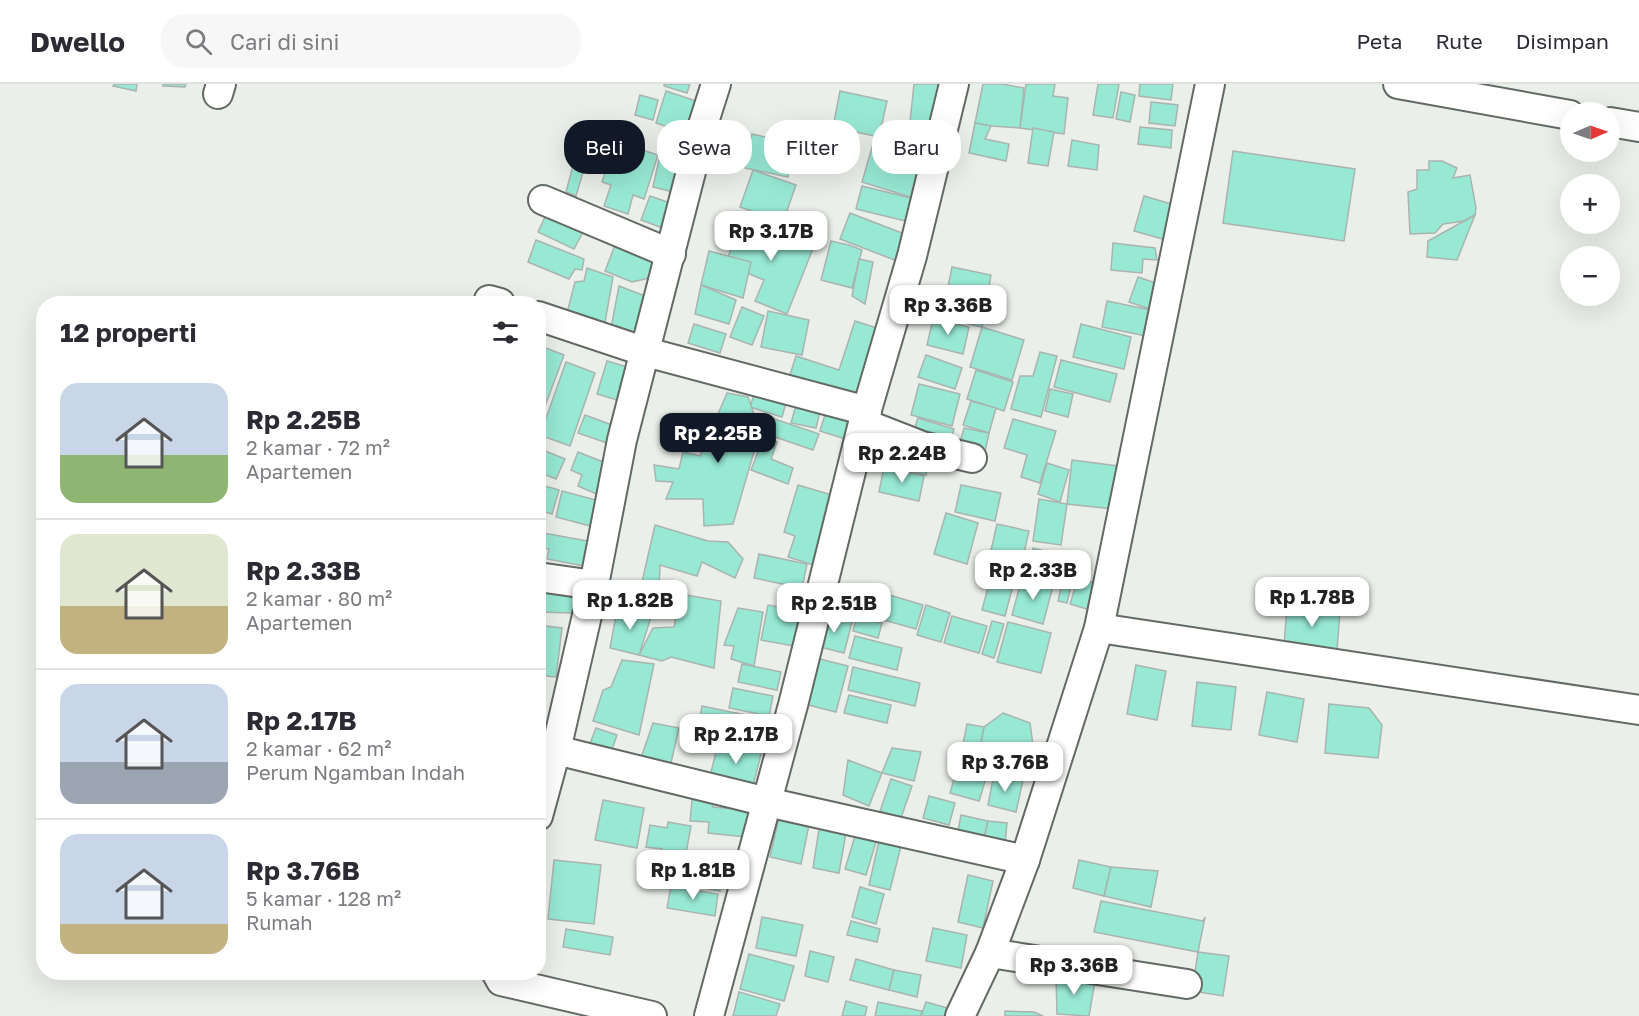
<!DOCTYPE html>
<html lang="id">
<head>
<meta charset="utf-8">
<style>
	:root { --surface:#fff; --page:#f7f7f7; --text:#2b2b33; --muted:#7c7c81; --line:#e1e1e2; --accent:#111827 }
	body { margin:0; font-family:"Golos Text",sans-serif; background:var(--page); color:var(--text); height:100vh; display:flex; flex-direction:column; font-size:22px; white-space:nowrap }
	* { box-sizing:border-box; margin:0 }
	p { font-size:20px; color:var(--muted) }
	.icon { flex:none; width:33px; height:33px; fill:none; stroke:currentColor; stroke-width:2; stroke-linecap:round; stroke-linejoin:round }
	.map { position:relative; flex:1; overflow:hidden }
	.details { position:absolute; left:36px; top:212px; width:510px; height:684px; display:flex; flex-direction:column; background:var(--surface); border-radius:24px; box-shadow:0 6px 24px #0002 }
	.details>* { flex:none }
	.banner { position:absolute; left:564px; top:36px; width:570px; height:54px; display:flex; gap:12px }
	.needle { width:39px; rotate:88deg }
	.controls { position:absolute; left:1560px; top:18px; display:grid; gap:12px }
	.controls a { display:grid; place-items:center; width:60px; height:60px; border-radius:50%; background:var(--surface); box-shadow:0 6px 24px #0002; font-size:30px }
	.price { position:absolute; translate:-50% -51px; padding:0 14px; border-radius:12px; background:#fff; color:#222; font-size:20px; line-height:39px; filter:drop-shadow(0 2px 3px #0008) }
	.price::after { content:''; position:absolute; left:50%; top:36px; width:18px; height:14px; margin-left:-9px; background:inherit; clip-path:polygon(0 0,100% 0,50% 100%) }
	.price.selected { background:var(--accent); color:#fff }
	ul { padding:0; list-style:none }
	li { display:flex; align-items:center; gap:18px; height:150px; padding:0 24px }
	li+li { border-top:2px solid var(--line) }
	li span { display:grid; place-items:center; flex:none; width:168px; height:120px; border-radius:18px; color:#555 }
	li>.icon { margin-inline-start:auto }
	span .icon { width:72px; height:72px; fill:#fffc; stroke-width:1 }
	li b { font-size:26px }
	h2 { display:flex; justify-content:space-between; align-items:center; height:72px; padding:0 24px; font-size:26px }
	.chip { padding:0 21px; border-radius:24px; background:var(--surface); box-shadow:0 6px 24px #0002; font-size:21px; line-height:54px }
	.chip.selected { background:var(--accent); color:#fff }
	header { display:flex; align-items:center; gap:36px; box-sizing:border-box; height:84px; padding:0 30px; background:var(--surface); border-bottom:2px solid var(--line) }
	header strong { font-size:28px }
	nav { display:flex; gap:33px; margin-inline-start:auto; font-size:21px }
	.search { width:420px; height:54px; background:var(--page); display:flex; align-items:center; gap:15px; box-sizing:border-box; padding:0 21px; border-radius:24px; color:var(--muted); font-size:22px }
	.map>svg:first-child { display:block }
	.building { fill:#97e9d4; stroke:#a9b3b0; stroke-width:1.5 }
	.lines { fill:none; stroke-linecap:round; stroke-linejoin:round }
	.minor-casing { stroke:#636963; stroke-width:32 }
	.minor { stroke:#fff; stroke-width:28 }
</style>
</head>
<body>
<header>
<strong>Dwello</strong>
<div class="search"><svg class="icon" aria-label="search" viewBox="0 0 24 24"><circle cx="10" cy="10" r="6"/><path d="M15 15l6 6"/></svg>Cari di sini</div>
<nav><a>Peta</a><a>Rute</a><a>Disimpan</a></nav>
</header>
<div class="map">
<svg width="1639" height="932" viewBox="0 0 1639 932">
	<rect width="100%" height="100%" fill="#eaf0e9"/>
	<g class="building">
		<polygon points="114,0 137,0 136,7 113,2"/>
		<polygon points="163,0 186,0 185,3 163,2"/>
		<polygon points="664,0 690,0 687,9 664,2"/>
		<polygon points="914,0 947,0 943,41 910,38"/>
		<polygon points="983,0 1002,0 1024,4 1020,44 991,42 975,39"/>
		<polygon points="1026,0 1055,0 1053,12 1068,14 1064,50 1020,44"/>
		<polygon points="1098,0 1119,0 1113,34 1093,31"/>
		<polygon points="1140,0 1173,0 1171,16 1139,12"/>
		<polygon points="666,7 699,18 689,50 656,39"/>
		<polygon points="840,7 887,17 879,53 833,43"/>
		<polygon points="1121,8 1135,11 1130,38 1116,35"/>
		<polygon points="640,11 658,16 653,36 635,31"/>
		<polygon points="1151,18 1178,21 1175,42 1149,39"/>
		<polygon points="890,39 938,49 935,69 886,60"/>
		<polygon points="975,39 991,42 985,55 1009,60 1006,77 969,69"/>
		<polygon points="584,41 596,45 576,112 566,108"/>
		<polygon points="1140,43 1172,46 1171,64 1138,60"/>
		<polygon points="1033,44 1054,48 1048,82 1028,79"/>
		<polygon points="752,50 795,60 788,93 745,84"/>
		<polygon points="875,53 886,60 935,69 923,117 862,98"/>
		<polygon points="1072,56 1099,61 1097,86 1068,82"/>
		<polygon points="615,57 658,71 644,115 633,111 628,130 604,122 611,101 602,98"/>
		<polygon points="1233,67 1355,85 1344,157 1223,139"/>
		<polygon points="660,71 692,79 685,111 653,103"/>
		<polygon points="1429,77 1442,77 1457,84 1453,94 1470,91 1476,124 1475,131 1464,137 1443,140 1435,149 1410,150 1408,108 1417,105 1417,86 1429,86"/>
		<polygon points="753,86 796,101 783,138 740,123"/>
		<polygon points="862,102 923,117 918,140 856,125"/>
		<polygon points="650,112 679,122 671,147 641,136"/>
		<polygon points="1144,112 1175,121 1166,156 1134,147"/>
		<polygon points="850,129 907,151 897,177 840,155"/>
		<polygon points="546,131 583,148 574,165 538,148"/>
		<polygon points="1475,131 1457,176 1427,173 1428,157"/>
		<polygon points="744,134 814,162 787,230 755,217 764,196 725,180"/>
		<polygon points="536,156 584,175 582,186 575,185 569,195 528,178"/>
		<polygon points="617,156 660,177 649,194 632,198 605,187"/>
		<polygon points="831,157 849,161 862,166 852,204 821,196"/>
		<polygon points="1113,159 1155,164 1157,176 1143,175 1142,189 1111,186"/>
		<polygon points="709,167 751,178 743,214 701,201"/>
		<polygon points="859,175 873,178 865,220 852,212"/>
		<polygon points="952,183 991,191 982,243 942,234"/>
		<polygon points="587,184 613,193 604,244 567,229 575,198 584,197"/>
		<polygon points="1138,193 1164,202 1156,227 1129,218"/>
		<polygon points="701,201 736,216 729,240 695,230"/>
		<polygon points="619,202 653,215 639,256 611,244"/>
		<polygon points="1107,217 1156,227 1151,253 1102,243"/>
		<polygon points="742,223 764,232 752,261 730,253"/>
		<polygon points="768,227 809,236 802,271 761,263"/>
		<polygon points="933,235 969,243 963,270 927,261"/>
		<polygon points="855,237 886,247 863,320 788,297 796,272 839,286"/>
		<polygon points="694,240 726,250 720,269 688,259"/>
		<polygon points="1081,240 1131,253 1124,285 1073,273"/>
		<polygon points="982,243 1024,256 1012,296 970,283"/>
		<polygon points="538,261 564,271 538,341"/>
		<polygon points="1040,268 1057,272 1041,333 1011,325 1020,292 1033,292"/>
		<polygon points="926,271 962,284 955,305 918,293"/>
		<polygon points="1061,276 1117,290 1110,318 1054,303"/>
		<polygon points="607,277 634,285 624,318 597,310"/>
		<polygon points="566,278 595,289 570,362 540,351"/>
		<polygon points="976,286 1013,298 1004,327 967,315"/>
		<polygon points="758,298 789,308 782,333 750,323"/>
		<polygon points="919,300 960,310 952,342 911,331"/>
		<polygon points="1050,305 1073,310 1068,333 1045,327"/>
		<polygon points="727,309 748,313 760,347 733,440 704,442 703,415 666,415 673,398 656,397 654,381 679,385 683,368 700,372"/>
		<polygon points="798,314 821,323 816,344 791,339"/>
		<polygon points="971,317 996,324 989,349 963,341"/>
		<polygon points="827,324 858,334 852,357 820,347"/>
		<polygon points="760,330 819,350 813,366 755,346"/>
		<polygon points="585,331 615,342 610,360 578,349"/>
		<polygon points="918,334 954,345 948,366 911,355"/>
		<polygon points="1013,335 1056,347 1040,399 1021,393 1027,371 1004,364"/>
		<polygon points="964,344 989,349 985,368 959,362"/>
		<polygon points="764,352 777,358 771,375 793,384 788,400 751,386"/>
		<polygon points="888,358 931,367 926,391 882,381"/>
		<polygon points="538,364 565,375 556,395 538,388"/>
		<polygon points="578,368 611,381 599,411 578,402 582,391 571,386"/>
		<polygon points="1072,376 1118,382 1113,425 1067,420"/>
		<polygon points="1047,379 1069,386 1060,418 1038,410"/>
		<polygon points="884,383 924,392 919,417 879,408"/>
		<polygon points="538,400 559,406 552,430 538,426"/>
		<polygon points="798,401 842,414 820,483 788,473 795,452 784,448"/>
		<polygon points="961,401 1001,409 995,437 955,428"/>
		<polygon points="562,407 596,416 590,442 556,433"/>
		<polygon points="1039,415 1067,420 1061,461 1033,457"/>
		<polygon points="946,429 978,439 967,480 934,470"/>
		<polygon points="997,440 1029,447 1019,491 987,484"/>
		<polygon points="655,441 708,457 728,458 743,475 735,494 702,478 697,492 660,481 659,505 642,498"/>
		<polygon points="538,448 588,457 584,482 547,475 549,465 538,463"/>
		<polygon points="1033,464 1056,470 1059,486 1030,479"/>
		<polygon points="759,470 807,480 802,504 754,494"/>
		<polygon points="1022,494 1053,502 1043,540 1012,531"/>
		<polygon points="1078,494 1095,499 1087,525 1070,520"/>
		<polygon points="1063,495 1072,498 1067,519 1058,517"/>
		<polygon points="989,500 1012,505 1005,532 982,526"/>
		<polygon points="544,505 574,506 573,529 538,528 538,509 544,509"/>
		<polygon points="873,506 923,521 916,545 866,531"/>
		<polygon points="680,510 721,517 714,584 671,573 662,577 639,571 653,544 674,543"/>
		<polygon points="768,521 806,528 799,563 761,556"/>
		<polygon points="926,521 950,529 941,558 917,551"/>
		<polygon points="1287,521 1340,526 1337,567 1284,562"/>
		<polygon points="738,524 763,528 754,582 731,575 734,562 724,561"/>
		<polygon points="617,526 652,530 639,571 610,564"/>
		<polygon points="824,530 852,538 844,569 816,562"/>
		<polygon points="857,532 882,539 878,554 853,547"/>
		<polygon points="952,532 987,542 979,569 944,559"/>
		<polygon points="992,537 1004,540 994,574 982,570"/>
		<polygon points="1008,538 1051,549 1041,589 997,578"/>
		<polygon points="538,541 562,544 556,593 538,591"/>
		<polygon points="855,552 902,564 897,586 849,574"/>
		<polygon points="812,573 848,582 836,628 800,619"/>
		<polygon points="622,576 654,580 639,651 593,637 603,606 611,603"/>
		<polygon points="742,580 781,588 777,606 738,598"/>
		<polygon points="1136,581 1166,587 1157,636 1127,630"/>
		<polygon points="853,583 920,599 915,622 848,606"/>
		<polygon points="1197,598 1236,603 1231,646 1192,642"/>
		<polygon points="733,604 773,612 769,632 729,624"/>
		<polygon points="1267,608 1304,615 1297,658 1259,651"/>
		<polygon points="849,611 891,621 887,639 844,629"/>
		<polygon points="1329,620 1369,624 1382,641 1378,674 1325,669"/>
		<polygon points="702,622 736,629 732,647 699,640"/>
		<polygon points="736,629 768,636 762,662 730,655"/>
		<polygon points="1003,629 1030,639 1033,661 1025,688 978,673 984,643"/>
		<polygon points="653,639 679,644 671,679 641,674"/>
		<polygon points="967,640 984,643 978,673 960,675"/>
		<polygon points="596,644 617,651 609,674 587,667"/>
		<polygon points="719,656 762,666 752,706 709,696"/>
		<polygon points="892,664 921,668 914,697 882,689"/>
		<polygon points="960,675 989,684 979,717 950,709"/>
		<polygon points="848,676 882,689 869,722 843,711"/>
		<polygon points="994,690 1023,696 1016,728 988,721"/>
		<polygon points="891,695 912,702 901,734 880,727"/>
		<polygon points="693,706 715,708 713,723 748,726 746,753 708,749 709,738 690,737"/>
		<polygon points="929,712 955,719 949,741 923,734"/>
		<polygon points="603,716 644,724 637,764 595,756"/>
		<polygon points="961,731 988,737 983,758 957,752"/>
		<polygon points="779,734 809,741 801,780 770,773"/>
		<polygon points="988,737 1007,739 1005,760 983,758"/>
		<polygon points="668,738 691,742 684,780 661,776 662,765 646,763 650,741 667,744"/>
		<polygon points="819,745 846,749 839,789 813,784"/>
		<polygon points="855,752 876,758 866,791 845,785"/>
		<polygon points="879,757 901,762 890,806 869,801"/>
		<polygon points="694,771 727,777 725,787 734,789 732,804 720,802 720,807 689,801"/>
		<polygon points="554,776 601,781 594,840 548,835"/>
		<polygon points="1079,776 1111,783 1104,812 1073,804"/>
		<polygon points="1111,783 1158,787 1151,823 1104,812"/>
		<polygon points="968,791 993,797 983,844 958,838"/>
		<polygon points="671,802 718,810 715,832 667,824"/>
		<polygon points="860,803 884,810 876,840 852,833"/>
		<polygon points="1101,817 1203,837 1205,833 1198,868 1094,848"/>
		<polygon points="762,833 803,841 796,872 756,864"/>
		<polygon points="851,837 880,845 877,858 847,851"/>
		<polygon points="933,844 967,851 961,884 926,877"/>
		<polygon points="566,845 613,853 610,871 563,863"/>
		<polygon points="810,867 834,873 828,898 805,892"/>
		<polygon points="1198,868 1229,872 1223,912 1192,907"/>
		<polygon points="749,870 794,882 784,917 740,905"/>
		<polygon points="856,875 894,886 889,906 850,896"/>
		<polygon points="894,886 921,891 917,913 889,906"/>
		<polygon points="1056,894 1075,894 1095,897 1089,932 1057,930"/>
		<polygon points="739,908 780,920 776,932 733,932"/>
		<polygon points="846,917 867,923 865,932 842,932"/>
		<polygon points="878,918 922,927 921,932 875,932"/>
		<polygon points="926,918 955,926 953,932 921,932"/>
		<polygon points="1005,927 1034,928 1043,932 1005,932"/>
	</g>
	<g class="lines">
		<defs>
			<g id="minor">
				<polyline points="1398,0 1570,31"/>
				<polyline points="218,10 221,0"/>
				<polyline points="1610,38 1639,43"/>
				<polyline points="543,116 671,170"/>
				<polyline points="489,216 500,219"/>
				<polyline points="538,232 646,268 867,327"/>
				<polyline points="863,339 922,362 972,374"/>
				<polyline points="538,493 594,501"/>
				<polyline points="1099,544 1639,626"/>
				<polyline points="556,666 594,501 622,356 703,41 716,0"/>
				<polyline points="538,732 556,666 767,718 1025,776"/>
				<polyline points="990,869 1187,900"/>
				<polyline points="496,888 501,897 652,932"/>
				<polyline points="709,932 793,621 863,339 912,172 954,0"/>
				<polyline points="960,932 990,869 1025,776 1099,544 1210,0"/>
			</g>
		</defs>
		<use href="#minor" class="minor-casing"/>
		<use href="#minor" class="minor"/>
	</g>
</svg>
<div class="controls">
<a><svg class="needle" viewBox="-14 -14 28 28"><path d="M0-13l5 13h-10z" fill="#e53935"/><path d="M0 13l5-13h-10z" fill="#7c7c81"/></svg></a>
<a>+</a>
<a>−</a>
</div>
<b class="price" style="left:771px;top:178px">Rp 3.17B</b>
<b class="price" style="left:948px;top:252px">Rp 3.36B</b>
<b class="price selected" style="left:718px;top:380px">Rp 2.25B</b>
<b class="price" style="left:902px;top:400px">Rp 2.24B</b>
<b class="price" style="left:1033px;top:517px">Rp 2.33B</b>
<b class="price" style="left:1312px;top:544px">Rp 1.78B</b>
<b class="price" style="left:630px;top:547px">Rp 1.82B</b>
<b class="price" style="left:834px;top:550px">Rp 2.51B</b>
<b class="price" style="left:736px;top:681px">Rp 2.17B</b>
<b class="price" style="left:1005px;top:709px">Rp 3.76B</b>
<b class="price" style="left:693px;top:817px">Rp 1.81B</b>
<b class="price" style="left:1074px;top:912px">Rp 3.36B</b>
<div class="banner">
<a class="chip selected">Beli</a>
<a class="chip">Sewa</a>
<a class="chip">Filter</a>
<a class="chip">Baru</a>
</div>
<section class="details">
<h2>12 properti<svg class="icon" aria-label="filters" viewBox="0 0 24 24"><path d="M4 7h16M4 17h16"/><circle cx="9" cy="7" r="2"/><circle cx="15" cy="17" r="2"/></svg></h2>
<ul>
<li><span style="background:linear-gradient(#c9d6e8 60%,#8fb573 0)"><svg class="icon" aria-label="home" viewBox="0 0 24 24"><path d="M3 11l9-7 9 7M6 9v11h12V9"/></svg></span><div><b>Rp 2.25B</b><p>2 kamar · 72 m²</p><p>Apartemen</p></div></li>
<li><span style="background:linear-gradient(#dfe7d0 60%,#c2b280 0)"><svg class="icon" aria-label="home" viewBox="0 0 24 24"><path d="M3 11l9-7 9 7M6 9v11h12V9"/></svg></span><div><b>Rp 2.33B</b><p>2 kamar · 80 m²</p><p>Apartemen</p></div></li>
<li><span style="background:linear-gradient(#c9d6e8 65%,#9aa5b1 0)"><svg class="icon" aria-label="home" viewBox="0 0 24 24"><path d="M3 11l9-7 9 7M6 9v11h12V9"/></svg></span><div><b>Rp 2.17B</b><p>2 kamar · 62 m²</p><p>Perum Ngamban Indah</p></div></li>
<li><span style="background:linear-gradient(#c9d6e8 75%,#c2b280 0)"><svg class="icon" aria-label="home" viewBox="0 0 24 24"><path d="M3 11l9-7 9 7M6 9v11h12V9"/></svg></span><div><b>Rp 3.76B</b><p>5 kamar · 128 m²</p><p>Rumah</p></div></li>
</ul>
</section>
</div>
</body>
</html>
